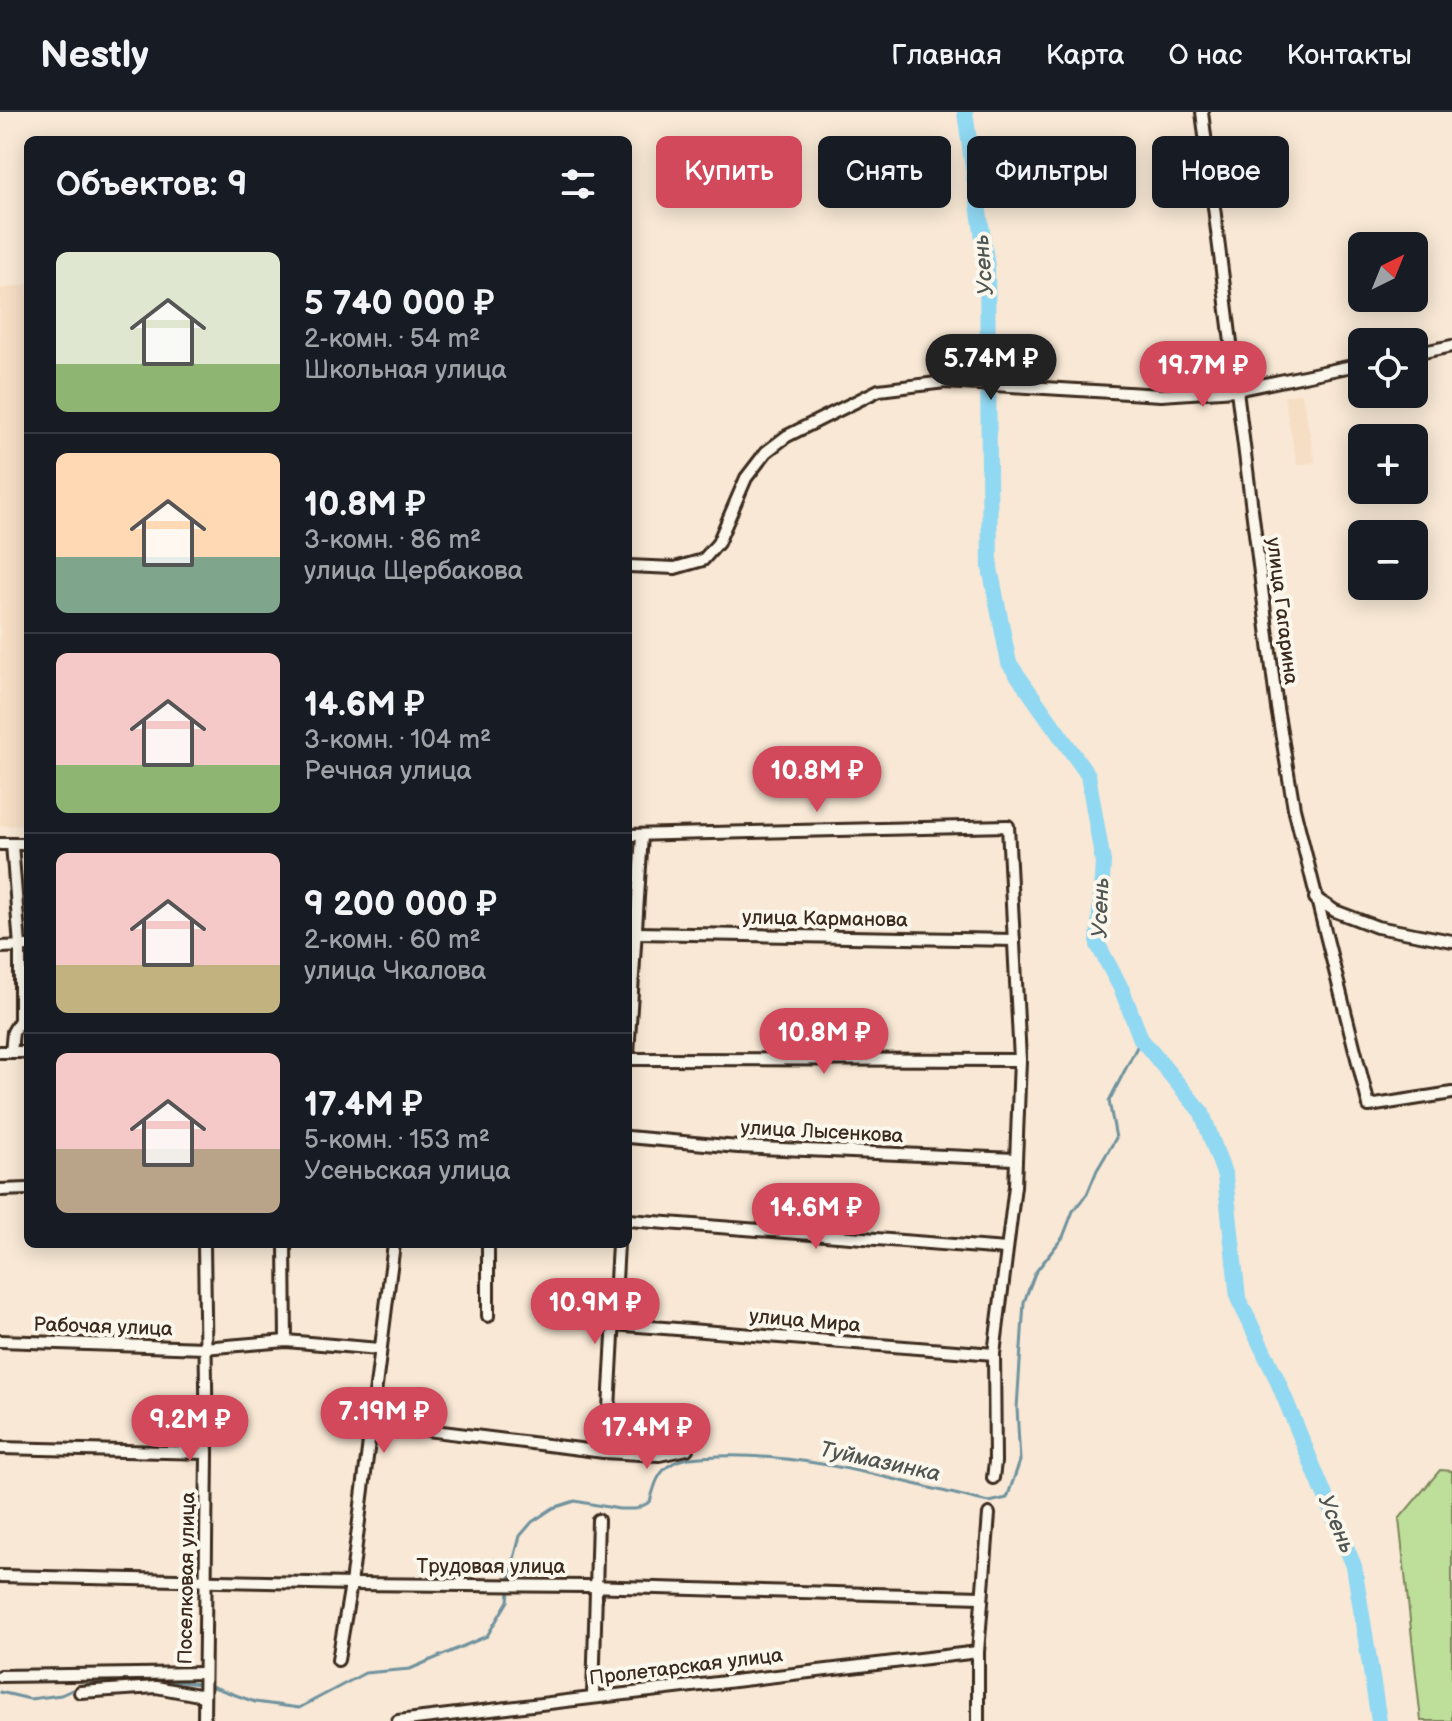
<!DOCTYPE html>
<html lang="ru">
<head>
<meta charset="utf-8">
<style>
	:root { --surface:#171b24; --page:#20242c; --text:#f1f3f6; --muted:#9ea1a6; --line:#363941; --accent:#d1495b }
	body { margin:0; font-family:"Balsamiq Sans",sans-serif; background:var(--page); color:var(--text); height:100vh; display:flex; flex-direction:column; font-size:30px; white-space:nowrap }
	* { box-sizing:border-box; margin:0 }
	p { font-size:26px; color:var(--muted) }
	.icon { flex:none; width:44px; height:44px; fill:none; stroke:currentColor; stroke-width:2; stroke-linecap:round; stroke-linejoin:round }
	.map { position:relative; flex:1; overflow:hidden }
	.details { position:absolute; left:24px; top:24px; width:608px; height:1112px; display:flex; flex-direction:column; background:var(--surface); border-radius:12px; box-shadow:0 4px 20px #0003 }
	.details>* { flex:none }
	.guide { position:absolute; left:656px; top:24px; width:676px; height:72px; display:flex; gap:16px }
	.needle { width:52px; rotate:43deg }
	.tools { position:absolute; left:1348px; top:120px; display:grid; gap:16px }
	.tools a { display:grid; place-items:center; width:80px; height:80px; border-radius:12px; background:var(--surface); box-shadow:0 4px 20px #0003; font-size:40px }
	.price { position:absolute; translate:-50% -68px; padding:0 18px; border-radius:28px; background:var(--accent); color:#fff; font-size:26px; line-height:52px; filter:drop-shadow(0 2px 4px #0008) }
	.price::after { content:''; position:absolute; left:50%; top:48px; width:24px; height:18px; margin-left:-12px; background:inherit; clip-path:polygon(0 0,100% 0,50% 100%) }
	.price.on { background:#222; color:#fff }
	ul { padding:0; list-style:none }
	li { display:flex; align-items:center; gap:24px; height:200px; padding:0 32px }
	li+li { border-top:2px solid var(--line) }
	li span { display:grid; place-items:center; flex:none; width:224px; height:160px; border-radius:12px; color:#555 }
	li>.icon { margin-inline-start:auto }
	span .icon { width:96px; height:96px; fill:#fffc; stroke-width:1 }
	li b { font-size:34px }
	h2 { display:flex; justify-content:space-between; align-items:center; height:96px; padding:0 32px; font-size:34px }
	.chip { padding:0 28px; border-radius:12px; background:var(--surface); box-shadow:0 4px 20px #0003; font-size:28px; line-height:72px }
	.chip.on { background:var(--accent); color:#fff }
	header { display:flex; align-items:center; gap:48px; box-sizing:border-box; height:112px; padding:0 40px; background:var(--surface); border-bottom:2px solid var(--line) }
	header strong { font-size:38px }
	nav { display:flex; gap:44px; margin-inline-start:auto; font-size:28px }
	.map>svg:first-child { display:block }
	.built { fill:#f6dec5 }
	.green { fill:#bedf99; stroke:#7c845c; stroke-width:2 }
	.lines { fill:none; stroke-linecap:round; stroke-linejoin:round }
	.stream { stroke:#6f929e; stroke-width:3 }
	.river { stroke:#91d8f3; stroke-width:16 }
	.minor-casing { stroke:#3b2a1e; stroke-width:16 }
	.minor { stroke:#fbf7ec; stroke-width:10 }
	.labels { text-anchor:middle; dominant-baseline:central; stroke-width:8; stroke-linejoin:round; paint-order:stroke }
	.street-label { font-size:20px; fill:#3b2a1e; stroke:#fbf7ec }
	.water-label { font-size:22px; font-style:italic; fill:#505653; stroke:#fbf7ec }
</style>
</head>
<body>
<header>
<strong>Nestly</strong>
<nav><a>Главная</a><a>Карта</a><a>О нас</a><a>Контакты</a></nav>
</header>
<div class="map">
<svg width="1452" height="1609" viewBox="0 0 1452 1609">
	<rect width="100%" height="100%" fill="#f8e8d5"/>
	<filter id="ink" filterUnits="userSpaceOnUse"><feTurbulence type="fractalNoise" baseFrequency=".0125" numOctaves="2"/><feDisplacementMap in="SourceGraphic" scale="16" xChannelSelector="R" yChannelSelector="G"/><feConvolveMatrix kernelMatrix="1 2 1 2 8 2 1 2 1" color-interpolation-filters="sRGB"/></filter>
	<g filter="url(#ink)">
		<g class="built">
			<polygon points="28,172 28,713 0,714 0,177"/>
			<polygon points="1302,281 1315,350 1297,353 1284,284"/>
		</g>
		<polygon class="green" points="1440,1358 1452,1359 1452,1609 1421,1609 1399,1407"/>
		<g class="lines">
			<g class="stream">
				<polyline points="152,1567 200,1572"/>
				<path d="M 208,1573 L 255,1590 L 299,1596 L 365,1561 L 410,1557 L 487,1524 L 508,1489 L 511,1458 L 520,1424 L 532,1410 L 553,1396 L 575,1389 L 619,1397 L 636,1397 L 650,1390 C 654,1376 657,1361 670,1353 C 683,1344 703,1345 718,1344 C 810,1341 900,1370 989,1390 L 1007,1386 L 1020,1349 L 1017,1296 L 1024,1190 L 1035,1161 L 1063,1125 L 1073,1099 L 1087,1082 L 1097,1058 L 1116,1026 L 1109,989 L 1141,927"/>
				<polyline points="0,1580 30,1587 61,1583 83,1573 129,1567"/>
			</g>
			<polyline class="river" points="965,0 987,155 990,456 1009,551 1088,663 1103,750 1098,833 1122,878 1141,927 1202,1001 1225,1064 1238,1186 1276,1265 1354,1454 1379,1609"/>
			<defs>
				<g id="minor">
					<polyline points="1202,0 1277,596 1294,696 1369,994 1452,981"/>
					<polyline points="1414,242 1452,234"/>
					<polyline points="628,454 675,456 703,448 718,431 746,366 766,340 787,324 879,278 945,270 1161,283 1236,278 1362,252"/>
					<polyline points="628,723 1008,714 1020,948 1015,1074 994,1242 995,1350 993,1366"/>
					<polyline points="0,732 28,732"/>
					<polyline points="1315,786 1335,799 1377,815 1452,829"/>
					<polyline points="636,821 1014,828"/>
					<polyline points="0,835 28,834"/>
					<polyline points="0,940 28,940"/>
					<polyline points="11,940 13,920 20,908 20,834 12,732"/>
					<polyline points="628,942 642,723"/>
					<polyline points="628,947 1020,948"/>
					<polyline points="628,1025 738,1035 1015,1047"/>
					<polyline points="0,1078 28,1077"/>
					<polyline points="628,1108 1006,1137"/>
					<polyline points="204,1132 207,1341 204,1609"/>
					<polyline points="285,1132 286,1229"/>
					<polyline points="488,1204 488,1132"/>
					<polyline points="613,1212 994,1242"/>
					<polyline points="0,1229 204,1236 286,1229 379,1237"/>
					<polyline points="370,1311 604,1340 659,1343 687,1337"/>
					<polyline points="0,1336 207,1341"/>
					<polyline points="604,1340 608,1315 618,1132"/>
					<polyline points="0,1464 351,1472 585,1474 982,1485"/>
					<polyline points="338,1548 351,1472 394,1132"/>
					<polyline points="0,1564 204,1561"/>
					<polyline points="80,1580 156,1575 204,1584"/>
					<polyline points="593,1584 598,1408"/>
					<polyline points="398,1609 978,1540"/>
					<polyline points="978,1609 978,1540 989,1402"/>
				</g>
			</defs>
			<use href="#minor" class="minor-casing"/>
			<use href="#minor" class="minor"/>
		</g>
	</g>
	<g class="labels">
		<g class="street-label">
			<text transform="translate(1282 499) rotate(83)">улица Гагарина</text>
			<text transform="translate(825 807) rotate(1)">улица Карманова</text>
			<text transform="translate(822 1020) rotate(3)">улица Лысенкова</text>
			<text transform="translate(805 1209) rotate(5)">улица Мира</text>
			<text transform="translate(103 1215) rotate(2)">Рабочая улица</text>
			<text x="491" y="1455">Трудовая улица</text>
			<text transform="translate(187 1466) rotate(-89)">Поселковая улица</text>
			<text transform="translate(686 1555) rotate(-7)">Пролетарская улица</text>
		</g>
		<g class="water-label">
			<text transform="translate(984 153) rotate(-95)">Усень</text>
			<text transform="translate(1101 796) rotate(-88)">Усень</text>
			<text transform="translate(880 1350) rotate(12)">Туймазинка</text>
			<text transform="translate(1336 1412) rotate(67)">Усень</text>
		</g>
	</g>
</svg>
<div class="tools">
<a><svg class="needle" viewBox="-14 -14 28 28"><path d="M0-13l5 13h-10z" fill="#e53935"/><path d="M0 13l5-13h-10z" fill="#9ea1a6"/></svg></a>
<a><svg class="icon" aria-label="locate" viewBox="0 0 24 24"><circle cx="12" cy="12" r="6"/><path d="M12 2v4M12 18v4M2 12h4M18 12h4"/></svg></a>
<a>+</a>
<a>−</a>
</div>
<b class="price on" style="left:991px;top:290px">5.74M ₽</b>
<b class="price" style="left:1203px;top:297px">19.7M ₽</b>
<b class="price" style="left:817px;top:702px">10.8M ₽</b>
<b class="price" style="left:824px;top:964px">10.8M ₽</b>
<b class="price" style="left:816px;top:1139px">14.6M ₽</b>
<b class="price" style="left:595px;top:1234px">10.9M ₽</b>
<b class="price" style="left:384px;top:1343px">7.19M ₽</b>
<b class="price" style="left:190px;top:1351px">9.2M ₽</b>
<b class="price" style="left:647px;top:1359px">17.4M ₽</b>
<div class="guide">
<a class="chip on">Купить</a>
<a class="chip">Снять</a>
<a class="chip">Фильтры</a>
<a class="chip">Новое</a>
</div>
<section class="details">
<h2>Объектов: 9<svg class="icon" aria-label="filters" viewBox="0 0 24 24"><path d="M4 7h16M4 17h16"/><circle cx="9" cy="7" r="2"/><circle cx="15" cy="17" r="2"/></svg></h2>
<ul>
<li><span style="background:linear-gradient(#dfe7d0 70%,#8fb573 0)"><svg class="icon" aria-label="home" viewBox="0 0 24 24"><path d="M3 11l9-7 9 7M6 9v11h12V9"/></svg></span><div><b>5 740 000 ₽</b><p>2-комн. · 54 m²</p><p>Школьная улица</p></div></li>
<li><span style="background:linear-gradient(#ffd9b3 65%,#7fa58c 0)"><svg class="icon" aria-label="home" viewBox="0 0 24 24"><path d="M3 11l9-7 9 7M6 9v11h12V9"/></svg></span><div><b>10.8M ₽</b><p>3-комн. · 86 m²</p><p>улица Щербакова</p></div></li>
<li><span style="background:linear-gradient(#f6c9c9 70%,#8fb573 0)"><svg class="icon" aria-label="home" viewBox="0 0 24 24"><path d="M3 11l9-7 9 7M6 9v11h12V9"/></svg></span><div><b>14.6M ₽</b><p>3-комн. · 104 m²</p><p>Речная улица</p></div></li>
<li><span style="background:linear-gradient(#f6c9c9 70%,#c2b280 0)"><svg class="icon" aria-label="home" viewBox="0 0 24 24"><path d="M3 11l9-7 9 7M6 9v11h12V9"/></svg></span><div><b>9 200 000 ₽</b><p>2-комн. · 60 m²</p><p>улица Чкалова</p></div></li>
<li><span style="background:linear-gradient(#f6c9c9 60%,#b9a48a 0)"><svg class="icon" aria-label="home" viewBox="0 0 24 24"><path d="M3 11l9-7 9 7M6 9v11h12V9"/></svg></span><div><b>17.4M ₽</b><p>5-комн. · 153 m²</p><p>Усеньская улица</p></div></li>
</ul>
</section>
</div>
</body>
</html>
